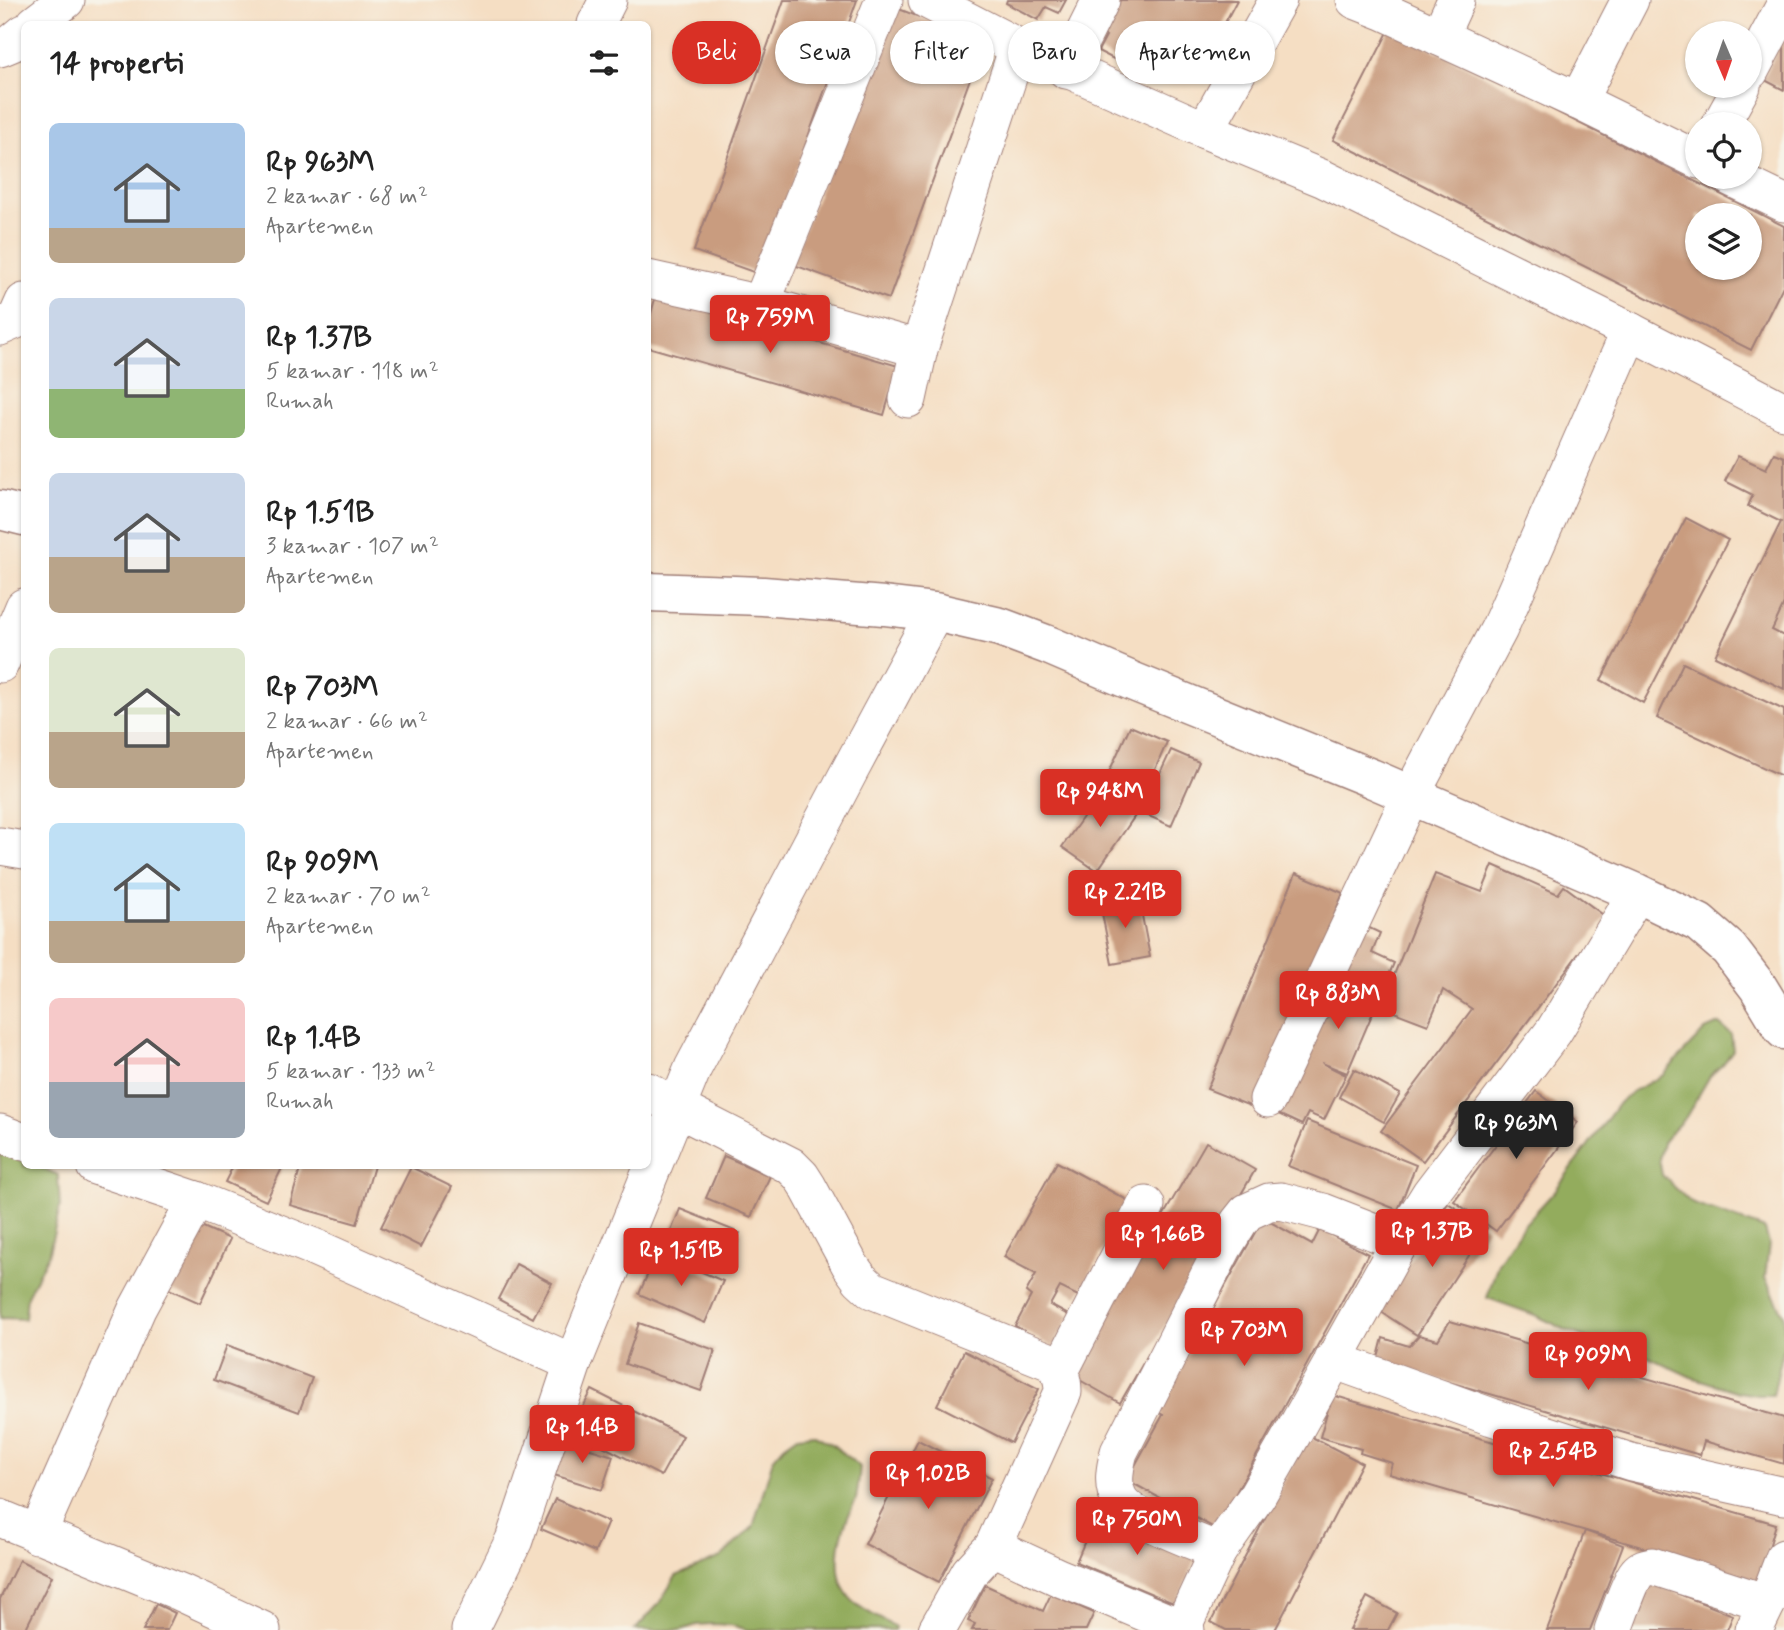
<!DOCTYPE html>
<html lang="id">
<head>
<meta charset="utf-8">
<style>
	:root { --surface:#fff; --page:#f2f2f2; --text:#222; --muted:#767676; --accent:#d93025 }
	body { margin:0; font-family:Mynerve,sans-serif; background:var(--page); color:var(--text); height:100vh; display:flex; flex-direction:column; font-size:26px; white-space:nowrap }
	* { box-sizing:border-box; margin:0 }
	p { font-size:23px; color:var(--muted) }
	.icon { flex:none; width:38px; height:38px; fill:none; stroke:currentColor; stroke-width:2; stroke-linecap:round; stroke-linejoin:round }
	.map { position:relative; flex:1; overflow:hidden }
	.details { position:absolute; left:21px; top:21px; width:630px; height:1148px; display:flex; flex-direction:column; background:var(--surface); border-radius:10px; box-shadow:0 2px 5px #0004 }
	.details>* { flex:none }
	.top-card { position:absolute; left:672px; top:21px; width:665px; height:63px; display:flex; gap:14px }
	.needle { width:46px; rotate:178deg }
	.buttons { position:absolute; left:1685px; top:21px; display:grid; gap:14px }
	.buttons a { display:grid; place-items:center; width:77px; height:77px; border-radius:50%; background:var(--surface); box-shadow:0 2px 5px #0004; font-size:35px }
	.price { position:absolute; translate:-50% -60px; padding:0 16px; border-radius:7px; background:var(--accent); color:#fff; font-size:23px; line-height:46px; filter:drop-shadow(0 2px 4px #0008) }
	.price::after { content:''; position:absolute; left:50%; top:42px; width:21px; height:16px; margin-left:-10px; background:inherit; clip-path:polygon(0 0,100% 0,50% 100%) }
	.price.selected { background:#222; color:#fff }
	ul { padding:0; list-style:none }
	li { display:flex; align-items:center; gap:21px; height:175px; padding:0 28px }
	li span { display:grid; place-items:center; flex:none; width:196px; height:140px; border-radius:10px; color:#555 }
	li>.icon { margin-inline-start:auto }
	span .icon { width:84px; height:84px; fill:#fffc; stroke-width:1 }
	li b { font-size:30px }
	h2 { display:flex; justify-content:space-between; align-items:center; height:84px; padding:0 28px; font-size:30px }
	.pill { padding:0 24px; border-radius:32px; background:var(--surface); box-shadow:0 2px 5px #0004; font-size:24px; line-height:63px }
	.pill.selected { background:var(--accent); color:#fff }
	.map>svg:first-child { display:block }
	.forest { fill:#93ac5d; stroke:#6e6644; stroke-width:2 }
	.building { fill:#c99c7f; fill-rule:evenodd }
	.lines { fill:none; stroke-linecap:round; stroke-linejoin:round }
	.minor-casing { stroke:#a07e77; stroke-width:39 }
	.tertiary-casing { stroke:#a07e77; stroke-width:41 }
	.minor { stroke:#fff; stroke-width:37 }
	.tertiary { stroke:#fff; stroke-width:38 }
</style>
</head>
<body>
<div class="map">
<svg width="1784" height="1630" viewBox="0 0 1784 1630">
	<rect width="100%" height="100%" fill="#f7f3e8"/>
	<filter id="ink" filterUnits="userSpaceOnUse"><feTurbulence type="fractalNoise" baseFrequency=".0143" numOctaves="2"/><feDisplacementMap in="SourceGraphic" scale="14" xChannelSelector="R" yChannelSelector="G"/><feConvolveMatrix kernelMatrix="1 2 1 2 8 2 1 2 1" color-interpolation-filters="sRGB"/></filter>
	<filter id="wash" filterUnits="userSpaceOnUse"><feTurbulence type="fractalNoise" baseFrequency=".00686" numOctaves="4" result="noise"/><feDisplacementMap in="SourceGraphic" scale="28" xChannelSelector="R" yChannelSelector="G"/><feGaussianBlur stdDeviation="1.57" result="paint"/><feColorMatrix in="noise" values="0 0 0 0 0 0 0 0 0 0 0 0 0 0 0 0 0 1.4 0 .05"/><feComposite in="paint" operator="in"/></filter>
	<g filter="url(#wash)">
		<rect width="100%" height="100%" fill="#f5dec3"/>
		<g class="forest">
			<polygon points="1719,1024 1731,1034 1733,1050 1723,1064 1710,1076 1686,1117 1673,1130 1663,1143 1659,1159 1662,1175 1691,1203 1765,1229 1769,1244 1765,1278 1784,1315 1784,1347 1773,1395 1757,1395 1739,1392 1691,1377 1644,1355 1598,1342 1566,1330 1535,1315 1487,1298 1498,1263 1522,1227 1554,1192 1619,1103 1633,1091 1662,1076 1705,1030"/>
			<polygon points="0,1153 24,1161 24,1166 38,1166 58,1175 60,1207 56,1224 48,1255 27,1296 25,1319 1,1318 0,1320"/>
			<path d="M 813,1434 L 832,1444 L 860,1467 C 859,1477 858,1489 856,1499 C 854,1504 851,1509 849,1514 C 838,1540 831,1580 853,1601 C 864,1612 882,1619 895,1627 L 894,1630 L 749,1630 L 730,1625 L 713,1624 L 697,1625 L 681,1630 L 635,1630 L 658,1605 L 676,1576 L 721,1557 L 753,1527 L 773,1459 L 784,1446 L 798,1436 Z"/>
		</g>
		<g id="blocks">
			<g class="building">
				<polygon points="784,0 857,0 759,274 694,251"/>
				<polygon points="1007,0 1066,0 1059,13 1046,7 1038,20 1006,3"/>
				<polygon points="1120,0 1237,0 1194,81 1141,54 1133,69 1098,51 1106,36 1102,34"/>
				<polygon points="891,6 935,23 929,39 978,57 889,299 791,264"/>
				<path d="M 1390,28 L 1784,226 L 1784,284 L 1751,350 L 1333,140 ZM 1698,215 L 1750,215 L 1750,268 L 1698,268 Z"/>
				<polygon points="1784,37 1784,90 1763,79"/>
				<polygon points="656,295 898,366 884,415 648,347 648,325"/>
				<polygon points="1774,453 1784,457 1784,604 1772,630 1784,636 1784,689 1715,656 1781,522 1748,506 1753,495 1725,481 1738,456 1766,469"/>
				<polygon points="1686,518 1728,540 1643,703 1601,680"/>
				<polygon points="1683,663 1784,710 1784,777 1657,718"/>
				<polygon points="1130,726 1167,742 1143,797 1105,781"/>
				<polygon points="1171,750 1199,762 1171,826 1142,813"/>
				<polygon points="1104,787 1139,810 1097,871 1062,847"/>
				<polygon points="1493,865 1558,894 1564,886 1606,917 1423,1161 1381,1131 1472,1009 1443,990 1428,1025 1381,1007 1435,874 1482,892"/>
				<polygon points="1296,873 1343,893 1255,1108 1207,1089"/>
				<polygon points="1138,895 1150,957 1112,964 1100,903"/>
				<polygon points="1361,924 1380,933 1372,953 1394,963 1347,1073 1322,1063 1346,1075 1324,1120 1308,1113 1302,1125 1276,1113"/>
				<polygon points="1354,1069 1400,1094 1384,1122 1339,1097"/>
				<polygon points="1536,1091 1578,1122 1496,1231 1454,1201"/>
				<polygon points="1307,1121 1416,1165 1398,1210 1288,1166"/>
				<polygon points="1206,1142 1255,1170 1120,1403 1071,1375"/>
				<polygon points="724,1156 770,1176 751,1217 706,1198"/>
				<polygon points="1057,1162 1129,1201 1078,1296 1060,1287 1050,1305 1070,1316 1053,1347 1015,1326 1031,1296 1026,1292 1036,1274 1004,1257"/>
				<polygon points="233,1166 283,1166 266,1201 225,1182"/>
				<polygon points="301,1166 374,1166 357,1224 290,1205"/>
				<polygon points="411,1167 452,1187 421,1247 381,1227"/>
				<polygon points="1448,1203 1487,1228 1417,1335 1378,1310"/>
				<polygon points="680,1209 740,1233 728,1263 668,1239"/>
				<polygon points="1263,1218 1312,1245 1320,1229 1368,1254 1216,1529 1127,1480 1163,1415 1156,1411"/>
				<polygon points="192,1222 230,1239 200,1303 162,1286"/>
				<polygon points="657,1253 723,1281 705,1323 639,1294"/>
				<polygon points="516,1264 552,1283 533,1318 498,1299"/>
				<polygon points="1450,1321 1784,1418 1784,1464 1704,1441 1700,1455 1377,1361 1383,1338 1409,1346 1419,1335 1438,1340"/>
				<polygon points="639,1323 715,1350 701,1391 625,1364"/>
				<polygon points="227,1345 312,1378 299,1412 214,1380"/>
				<polygon points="964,1351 1039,1389 1011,1443 937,1405"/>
				<polygon points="592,1390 683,1436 661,1476 571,1430"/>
				<polygon points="1332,1395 1776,1524 1759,1581 1389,1474 1392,1463 1360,1453 1361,1449 1320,1437"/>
				<polygon points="1308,1435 1362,1463 1275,1630 1226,1630 1211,1622"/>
				<polygon points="561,1440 613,1456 602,1490 551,1474"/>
				<polygon points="918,1440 992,1478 939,1582 865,1544"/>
				<polygon points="555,1499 608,1522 595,1552 541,1529"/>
				<polygon points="1098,1510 1199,1552 1176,1604 1076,1562"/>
				<polygon points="1585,1531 1623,1545 1590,1630 1547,1630"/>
				<polygon points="19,1560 52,1576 25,1630 2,1630 0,1629 0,1599"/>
				<polygon points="1651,1583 1733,1615 1727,1630 1632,1630"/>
				<polygon points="985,1585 1043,1611 1051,1594 1094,1613 1086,1630 972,1630 975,1624 968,1621"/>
				<polygon points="1367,1597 1397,1613 1388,1630 1350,1630"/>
				<polygon points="156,1604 175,1613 167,1630 143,1630"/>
			</g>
		</g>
	</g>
	<g filter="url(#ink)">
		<use href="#blocks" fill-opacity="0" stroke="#a07e77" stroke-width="2"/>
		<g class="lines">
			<defs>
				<g id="minor">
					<polyline points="927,0 1018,47 1205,130 1324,179 1630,331 1784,411"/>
					<polyline points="1355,0 1383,11 1578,101 1698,160"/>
					<polyline points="35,24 66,0"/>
					<polyline points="596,24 608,0"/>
					<polyline points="1439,37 1456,0"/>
					<polyline points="0,48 12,43 24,33"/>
					<polyline points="1066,70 1101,0"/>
					<polyline points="1750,71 1784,7"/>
					<polyline points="1578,101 1630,0"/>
					<polyline points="1721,124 1742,86"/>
					<polyline points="1205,130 1278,0"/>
					<polyline points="1730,177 1784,203"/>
					<polyline points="648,279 761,304 919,349 1018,47"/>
					<polyline points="761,304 884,0"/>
					<polyline points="0,327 16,320 24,302"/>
					<polyline points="908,399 919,349"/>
					<polyline points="0,664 24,607"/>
					<polyline points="0,846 24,850"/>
					<path d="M 648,1091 L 677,1108 L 791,1166 L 801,1176 L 808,1187 L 850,1265 L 860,1279 L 872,1290 L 1051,1362 C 1060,1371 1063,1378 1063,1392 L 993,1547 L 1060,1578 L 1106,1596 L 1186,1630"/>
					<polyline points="1268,1099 1411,795 1499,629 1630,331"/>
					<polyline points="0,1133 24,1142"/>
					<polyline points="95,1166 196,1200 316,1248 573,1363"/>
					<path d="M 1400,1242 L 1323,1212 L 1281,1201 L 1269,1202 L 1247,1212 L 1239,1222 L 1223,1248 L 1119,1452 C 1115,1467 1111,1486 1120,1500 C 1132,1519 1195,1541 1218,1551 L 1257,1496 L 1296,1428 L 1400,1242 L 1430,1194 L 1554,1031 L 1637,893"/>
					<polyline points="1333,1360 1492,1417 1631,1462 1784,1496"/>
					<polyline points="1060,1371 1146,1205"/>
					<polyline points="0,1518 180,1592 262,1630"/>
					<polyline points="37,1535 137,1309 196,1200"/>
					<polyline points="1182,1628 1218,1551"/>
					<polyline points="470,1630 514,1540 573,1363 693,1068 849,772 935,612"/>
					<polyline points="937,1630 970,1572 993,1547"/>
					<path d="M 1613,1630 C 1618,1617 1630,1581 1637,1573 C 1641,1568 1646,1567 1652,1566 L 1767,1603"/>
					<polyline points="1754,1630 1767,1603 1784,1558"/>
				</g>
				<g id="tertiary">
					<polyline points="0,510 24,516"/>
					<polyline points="648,592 763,596 884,606 935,612 1000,627 1048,645 1134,682 1371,778 1637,893 1699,923 1729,949 1758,987 1784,1030"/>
				</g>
			</defs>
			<use href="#minor" class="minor-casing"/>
			<use href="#tertiary" class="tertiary-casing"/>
			<use href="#minor" class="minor"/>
			<use href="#tertiary" class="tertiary"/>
		</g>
	</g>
</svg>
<div class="buttons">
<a><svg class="needle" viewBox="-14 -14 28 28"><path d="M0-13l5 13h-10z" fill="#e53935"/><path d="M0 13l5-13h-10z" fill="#767676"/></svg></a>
<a><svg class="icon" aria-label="locate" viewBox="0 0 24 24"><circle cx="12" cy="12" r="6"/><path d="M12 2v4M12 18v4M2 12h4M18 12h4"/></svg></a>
<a><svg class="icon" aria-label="layers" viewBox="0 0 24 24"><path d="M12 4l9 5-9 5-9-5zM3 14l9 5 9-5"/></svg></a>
</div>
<b class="price" style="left:770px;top:355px">Rp 759M</b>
<b class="price" style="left:1100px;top:829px">Rp 948M</b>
<b class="price" style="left:1125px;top:930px">Rp 2.21B</b>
<b class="price" style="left:1338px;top:1031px">Rp 883M</b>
<b class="price selected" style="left:1516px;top:1161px">Rp 963M</b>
<b class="price" style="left:1432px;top:1269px">Rp 1.37B</b>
<b class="price" style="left:1163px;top:1272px">Rp 1.66B</b>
<b class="price" style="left:681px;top:1288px">Rp 1.51B</b>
<b class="price" style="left:1244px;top:1368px">Rp 703M</b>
<b class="price" style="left:1588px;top:1392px">Rp 909M</b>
<b class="price" style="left:582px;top:1465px">Rp 1.4B</b>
<b class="price" style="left:1553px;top:1489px">Rp 2.54B</b>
<b class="price" style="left:928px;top:1511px">Rp 1.02B</b>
<b class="price" style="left:1137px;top:1557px">Rp 750M</b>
<div class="top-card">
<a class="pill selected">Beli</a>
<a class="pill">Sewa</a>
<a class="pill">Filter</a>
<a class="pill">Baru</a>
<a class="pill">Apartemen</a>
</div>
<section class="details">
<h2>14 properti<svg class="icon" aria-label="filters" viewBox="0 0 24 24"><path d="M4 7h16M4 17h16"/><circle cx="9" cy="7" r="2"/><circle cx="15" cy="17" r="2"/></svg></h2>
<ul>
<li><span style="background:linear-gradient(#a9c7e8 75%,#b9a48a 0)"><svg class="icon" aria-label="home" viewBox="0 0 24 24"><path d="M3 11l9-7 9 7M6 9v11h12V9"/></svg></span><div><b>Rp 963M</b><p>2 kamar · 68 m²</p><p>Apartemen</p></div></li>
<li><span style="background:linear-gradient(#c9d6e8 65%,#8fb573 0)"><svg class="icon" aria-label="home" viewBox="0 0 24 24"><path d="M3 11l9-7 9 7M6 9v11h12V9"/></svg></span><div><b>Rp 1.37B</b><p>5 kamar · 118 m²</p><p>Rumah</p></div></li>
<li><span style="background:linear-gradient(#c9d6e8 60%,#b9a48a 0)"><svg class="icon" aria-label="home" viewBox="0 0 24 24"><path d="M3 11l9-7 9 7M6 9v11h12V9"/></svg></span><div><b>Rp 1.51B</b><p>3 kamar · 107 m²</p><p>Apartemen</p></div></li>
<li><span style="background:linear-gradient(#dfe7d0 60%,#b9a48a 0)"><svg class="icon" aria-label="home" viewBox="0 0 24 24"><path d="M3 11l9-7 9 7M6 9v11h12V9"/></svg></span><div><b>Rp 703M</b><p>2 kamar · 66 m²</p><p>Apartemen</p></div></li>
<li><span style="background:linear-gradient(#bfe0f5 70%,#b9a48a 0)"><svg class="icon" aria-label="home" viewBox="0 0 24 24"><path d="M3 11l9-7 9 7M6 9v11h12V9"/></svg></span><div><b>Rp 909M</b><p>2 kamar · 70 m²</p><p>Apartemen</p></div></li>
<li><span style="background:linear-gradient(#f6c9c9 60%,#9aa5b1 0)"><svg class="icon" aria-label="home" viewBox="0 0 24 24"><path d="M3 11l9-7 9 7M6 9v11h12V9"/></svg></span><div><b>Rp 1.4B</b><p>5 kamar · 133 m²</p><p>Rumah</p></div></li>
</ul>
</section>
</div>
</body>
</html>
